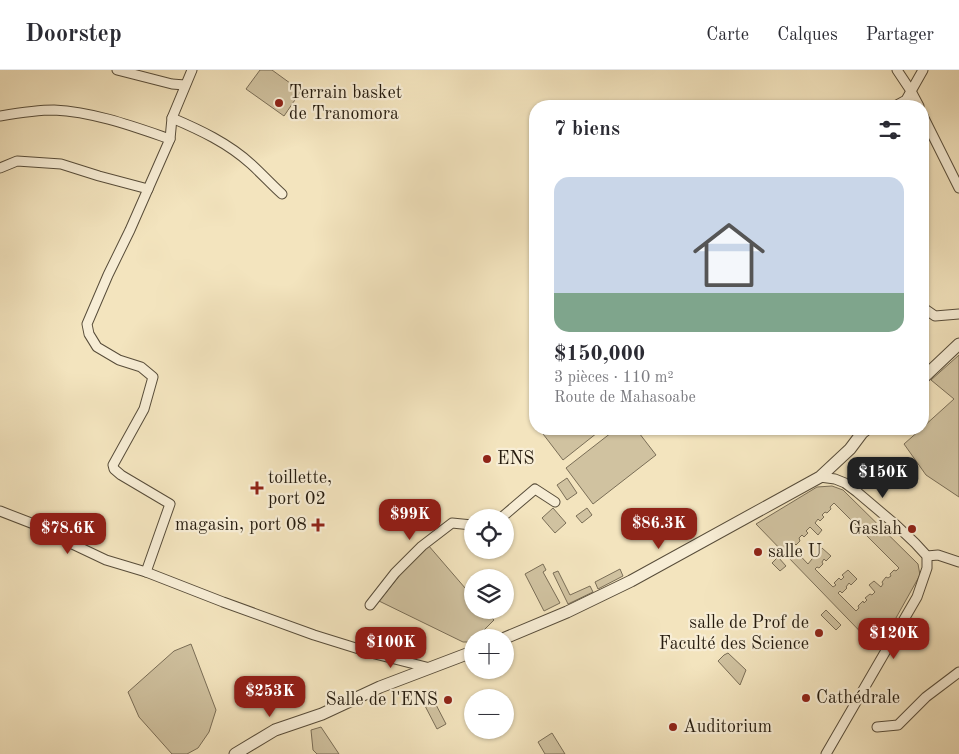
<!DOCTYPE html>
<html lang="fr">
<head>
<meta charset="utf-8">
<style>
	:root { --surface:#fff; --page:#f2f2f3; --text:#2b2b33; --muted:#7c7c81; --line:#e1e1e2; --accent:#8f2418 }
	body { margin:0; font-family:"Old Standard TT",serif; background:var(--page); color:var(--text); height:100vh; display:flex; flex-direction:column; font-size:19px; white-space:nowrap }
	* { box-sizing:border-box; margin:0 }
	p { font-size:16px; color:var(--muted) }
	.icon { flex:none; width:28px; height:28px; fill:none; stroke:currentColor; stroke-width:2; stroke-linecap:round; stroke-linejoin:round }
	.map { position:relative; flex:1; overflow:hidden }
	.sheet { position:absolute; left:529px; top:30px; width:400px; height:335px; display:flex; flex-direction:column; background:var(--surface); border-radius:20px; box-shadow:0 1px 4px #0004 }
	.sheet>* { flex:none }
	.controls { position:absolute; left:464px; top:439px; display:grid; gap:10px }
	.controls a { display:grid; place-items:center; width:50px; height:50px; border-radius:50%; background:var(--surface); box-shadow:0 1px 4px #0004; font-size:25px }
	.price { position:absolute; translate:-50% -42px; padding:0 11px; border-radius:10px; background:var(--accent); color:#fff; font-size:16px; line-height:32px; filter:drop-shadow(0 1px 2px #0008) }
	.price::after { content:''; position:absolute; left:50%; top:30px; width:15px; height:11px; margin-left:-8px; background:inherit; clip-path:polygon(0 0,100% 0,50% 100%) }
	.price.current { background:#222; color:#fff }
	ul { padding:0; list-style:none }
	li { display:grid; align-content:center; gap:10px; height:265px; padding:0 25px }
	li span { display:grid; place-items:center; height:155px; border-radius:15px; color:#555 }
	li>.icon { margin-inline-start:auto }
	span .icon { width:90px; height:90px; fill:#fffc; stroke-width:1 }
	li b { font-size:21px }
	h2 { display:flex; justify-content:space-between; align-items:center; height:60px; padding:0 25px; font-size:21px }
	header { display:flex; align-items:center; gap:30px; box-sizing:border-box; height:70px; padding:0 25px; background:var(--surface); border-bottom:1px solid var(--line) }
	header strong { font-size:24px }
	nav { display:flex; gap:28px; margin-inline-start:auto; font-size:18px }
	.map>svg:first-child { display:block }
	.green { fill:#d0c2a0; stroke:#7a6e57; fill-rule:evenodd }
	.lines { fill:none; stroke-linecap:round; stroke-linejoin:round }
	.minor-casing { stroke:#584d3a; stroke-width:11 }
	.tertiary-casing { stroke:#584d3a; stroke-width:13 }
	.minor { stroke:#f7edd5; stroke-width:9 }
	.tertiary { stroke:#f7edd5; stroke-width:11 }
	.poi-dot { fill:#8f2418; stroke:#f7edd5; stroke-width:2 }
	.labels { text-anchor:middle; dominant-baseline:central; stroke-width:4.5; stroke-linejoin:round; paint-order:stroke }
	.poi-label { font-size:18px; fill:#251b0e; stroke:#f7edd5; text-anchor:start }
</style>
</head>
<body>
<header>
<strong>Doorstep</strong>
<nav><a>Carte</a><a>Calques</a><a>Partager</a></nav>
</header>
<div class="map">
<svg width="959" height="684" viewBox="0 0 959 684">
	<rect width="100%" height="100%" fill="#f3e4be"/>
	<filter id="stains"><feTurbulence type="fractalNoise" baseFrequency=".004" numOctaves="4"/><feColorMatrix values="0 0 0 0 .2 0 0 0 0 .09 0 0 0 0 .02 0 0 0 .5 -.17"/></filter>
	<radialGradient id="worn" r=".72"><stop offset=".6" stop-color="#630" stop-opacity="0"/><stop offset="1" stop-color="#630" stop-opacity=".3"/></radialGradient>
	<g class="green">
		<polygon points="260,0 272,0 301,21 284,46 246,19"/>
		<polygon points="959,285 959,427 926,405 904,374 921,359 922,359 923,357 954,329 931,310"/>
		<polygon points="541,359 602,359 563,390 540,360"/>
		<polygon points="616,359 636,359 656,385 593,434 566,398"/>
		<polygon points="567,408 577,423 567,430 557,415"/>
		<path d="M 832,416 L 843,420 L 918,494 L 920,505 L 878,580 L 756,454 L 817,417 ZM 834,433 L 899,498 L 896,501 L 894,500 L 890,504 L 891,506 L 888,508 L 886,507 L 882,512 L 883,514 L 881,517 L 874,511 L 869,515 L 875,522 L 872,525 L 870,524 L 865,528 L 867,530 L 864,533 L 863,531 L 858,536 L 859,538 L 856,541 L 838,523 L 840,521 L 842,523 L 847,518 L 846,517 L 849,513 L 851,515 L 857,509 L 848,500 L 842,505 L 844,507 L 841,510 L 839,508 L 834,513 L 836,515 L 833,517 L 815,499 L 817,497 L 819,498 L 823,494 L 822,492 L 824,489 L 826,491 L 831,486 L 822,478 L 819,482 L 820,484 L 817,486 L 816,484 L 808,494 L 791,476 L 794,473 L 796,475 L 800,471 L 799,468 L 802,465 L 804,467 L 808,463 L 806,461 L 810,457 L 818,465 L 822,460 L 815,453 L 818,449 L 820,451 L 824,447 L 822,445 L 825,442 L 827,443 L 831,439 L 830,437 Z"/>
		<polygon points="553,438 566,453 555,463 542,448"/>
		<polygon points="587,438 592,445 582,453 576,446"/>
		<polygon points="428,475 472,526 472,540 485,540 494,550 477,567 472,568 472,572 468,575 470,572 463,572 379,531 408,495"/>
		<polygon points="778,487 786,496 780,501 772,493"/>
		<polygon points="543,494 546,500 543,502 560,533 544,541 525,504"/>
		<polygon points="620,499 623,506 598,519 595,512"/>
		<polygon points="558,501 570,525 590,516 593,522 568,534 553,503"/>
		<polygon points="826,540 841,555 836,560 821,545"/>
		<polygon points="191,574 216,640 209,662 198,678 187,684 172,684 139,647 128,622 174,581"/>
		<polygon points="728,583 746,600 740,615 718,591 724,585"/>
		<polygon points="432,627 446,654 437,659 423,632"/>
		<polygon points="321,657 339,684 317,684 313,680 311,660"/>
		<polygon points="552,663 565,684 545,684 538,672"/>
	</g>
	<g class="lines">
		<defs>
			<g id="minor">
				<polyline points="117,0 172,14 185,15"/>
				<polyline points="897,0 911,21 919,36"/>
				<polyline points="895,36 906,30 923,0"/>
				<polyline points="922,44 959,118"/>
				<path d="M 0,46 C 18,43 36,40 54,40 C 94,42 132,56 170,69"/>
				<path d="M 172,48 C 200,60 228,73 251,94 C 261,103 271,114 282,124"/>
				<polyline points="0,98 17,91 61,94 99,106 148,119"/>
				<polyline points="922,237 935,246 959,244"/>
				<polyline points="820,407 835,409 845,413 857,422 896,455 915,473 927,486 927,498 917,527 826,684"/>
				<polyline points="0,441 44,458 68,472 106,490 146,502 223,532 314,565 375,584 430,598"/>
				<polyline points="501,448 535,419 555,432"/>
				<polyline points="927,486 938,485 959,492"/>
				<polyline points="146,502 170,434 121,405 114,399 113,395 144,339 153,307 141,297 119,290 97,277 89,264 87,254 108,205 130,160 170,69 172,48 192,0"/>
				<polyline points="370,535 395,503 422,476 452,453 472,455"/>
				<polyline points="877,657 898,655 926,627 959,602"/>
			</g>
			<g id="tertiary">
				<polyline points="922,309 959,274"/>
				<polyline points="505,568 567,542 631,511 820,407 850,379 862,363 867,359"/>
				<polyline points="235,684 275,660 322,644 380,617 472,582"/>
			</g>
		</defs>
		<use href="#minor" class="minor-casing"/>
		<use href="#tertiary" class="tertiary-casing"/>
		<use href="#minor" class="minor"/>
		<use href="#tertiary" class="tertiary"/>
	</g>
	<g class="poi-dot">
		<circle cx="279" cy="33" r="5"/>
		<circle cx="487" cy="389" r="5"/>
		<path d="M254.5 410.5h5v5h5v5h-5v5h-5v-5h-5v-5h5z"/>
		<path d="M315.5 447.5h5v5h5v5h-5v5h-5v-5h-5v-5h5z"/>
		<circle cx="912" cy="459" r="5"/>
		<circle cx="758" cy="482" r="5"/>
		<circle cx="819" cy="563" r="5"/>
		<circle cx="806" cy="628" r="5"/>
		<circle cx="448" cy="630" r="5"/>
		<circle cx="673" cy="657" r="5"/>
	</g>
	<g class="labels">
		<g class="poi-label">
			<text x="289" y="23">Terrain basket<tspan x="289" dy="21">de Tranomora</tspan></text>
			<text x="497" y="389">ENS</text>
			<text x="268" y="408">toillette,<tspan x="268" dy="21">port 02</tspan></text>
			<text x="307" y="455" text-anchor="end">magasin, port 08</text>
			<text x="902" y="459" text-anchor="end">Gaslah</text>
			<text x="768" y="482">salle U</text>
			<text x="809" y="553" text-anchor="end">salle de Prof de<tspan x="809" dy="21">Faculté des Science</tspan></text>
			<text x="816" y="628">Cathédrale</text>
			<text x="438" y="630" text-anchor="end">Salle de l'ENS</text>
			<text x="683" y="657">Auditorium</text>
		</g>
	</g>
	<rect width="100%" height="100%" filter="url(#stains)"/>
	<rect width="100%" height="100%" fill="url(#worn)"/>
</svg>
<div class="controls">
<a><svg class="icon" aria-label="locate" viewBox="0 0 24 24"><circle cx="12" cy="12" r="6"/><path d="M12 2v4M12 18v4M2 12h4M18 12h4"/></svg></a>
<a><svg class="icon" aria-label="layers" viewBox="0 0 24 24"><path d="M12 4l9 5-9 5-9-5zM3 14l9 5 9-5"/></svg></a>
<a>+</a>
<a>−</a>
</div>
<b class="price current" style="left:883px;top:429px">$150K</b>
<b class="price" style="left:410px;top:471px">$99K</b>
<b class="price" style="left:659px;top:480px">$86.3K</b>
<b class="price" style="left:68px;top:485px">$78.6K</b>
<b class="price" style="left:894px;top:590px">$120K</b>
<b class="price" style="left:391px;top:599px">$100K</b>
<b class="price" style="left:270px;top:648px">$253K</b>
<section class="sheet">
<h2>7 biens<svg class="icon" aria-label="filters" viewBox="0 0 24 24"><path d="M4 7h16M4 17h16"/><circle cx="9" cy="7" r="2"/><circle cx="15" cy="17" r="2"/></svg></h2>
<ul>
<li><span style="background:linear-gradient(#c9d6e8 75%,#7fa58c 0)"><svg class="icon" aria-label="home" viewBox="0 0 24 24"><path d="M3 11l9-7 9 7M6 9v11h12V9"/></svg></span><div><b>$150,000</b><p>3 pièces · 110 m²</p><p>Route de Mahasoabe</p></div></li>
</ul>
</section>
</div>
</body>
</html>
